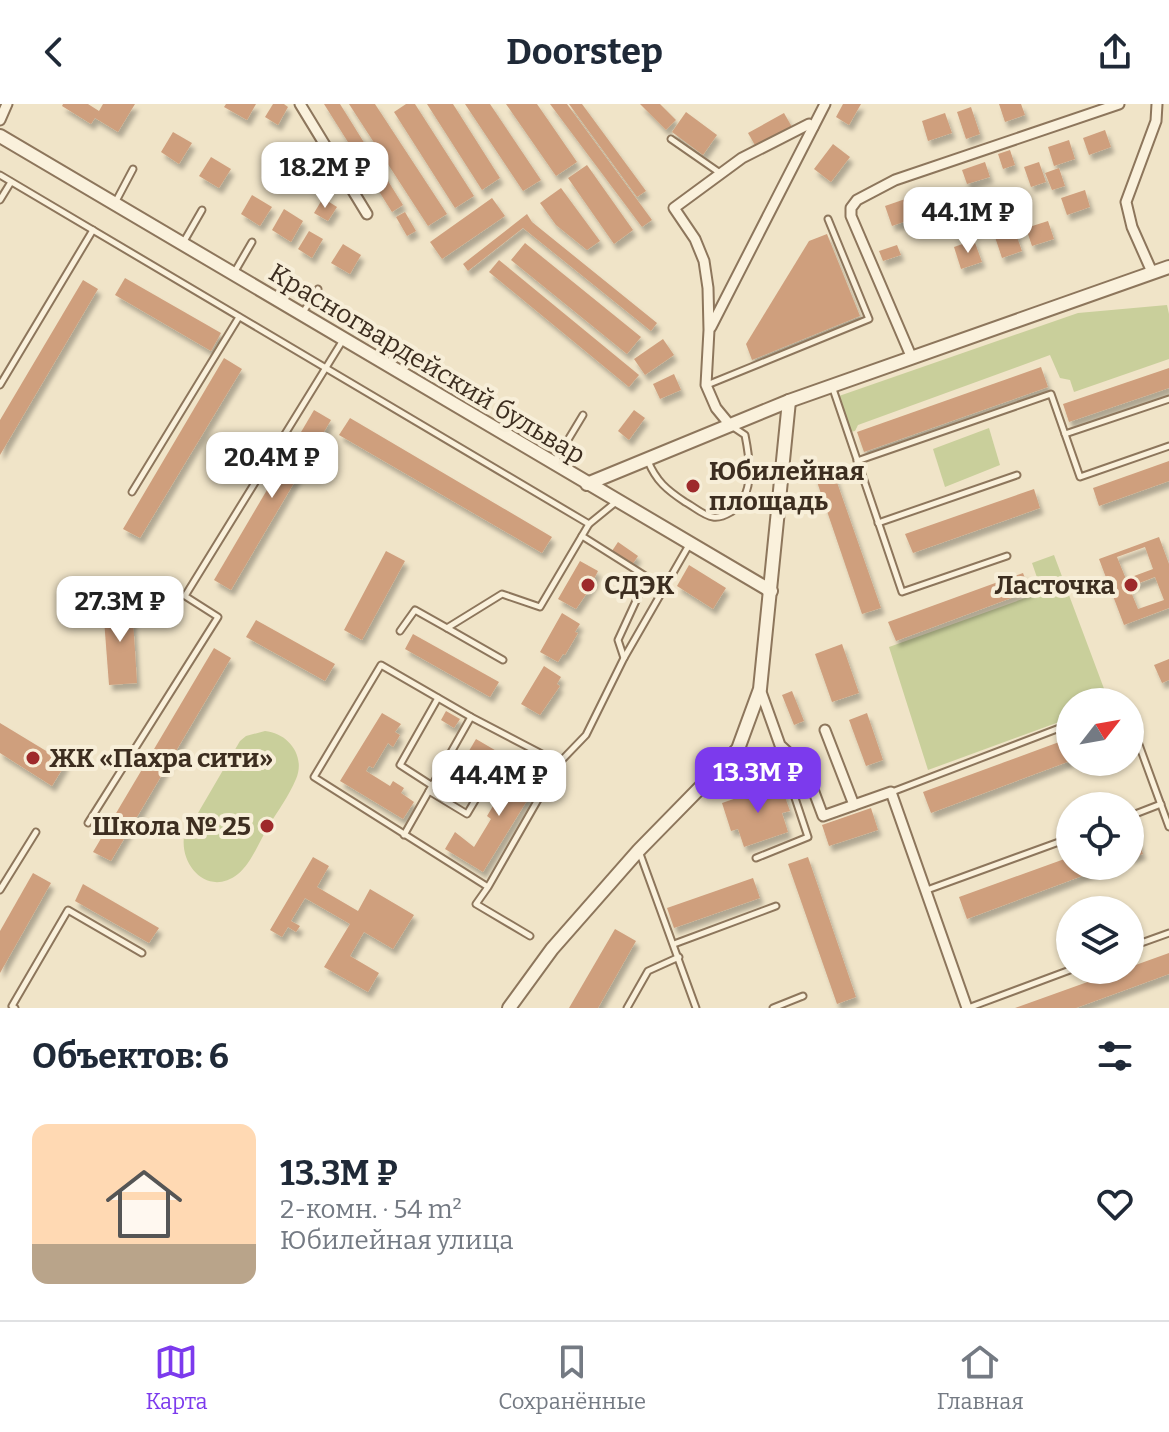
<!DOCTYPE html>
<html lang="ru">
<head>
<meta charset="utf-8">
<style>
	:root { --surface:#fff; --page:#f2f2f3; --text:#1f2937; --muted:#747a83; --line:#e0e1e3; --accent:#7c3aed }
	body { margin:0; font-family:Bitter,serif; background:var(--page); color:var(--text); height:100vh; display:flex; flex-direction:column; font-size:30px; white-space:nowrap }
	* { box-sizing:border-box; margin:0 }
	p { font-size:26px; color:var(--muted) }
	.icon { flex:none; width:44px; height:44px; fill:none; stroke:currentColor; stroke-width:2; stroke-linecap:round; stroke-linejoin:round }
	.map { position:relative; height:904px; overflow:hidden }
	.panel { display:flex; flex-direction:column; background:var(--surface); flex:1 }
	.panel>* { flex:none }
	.needle { width:52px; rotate:59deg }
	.controls { position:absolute; left:1056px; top:584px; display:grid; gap:16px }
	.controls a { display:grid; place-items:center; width:88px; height:88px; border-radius:50%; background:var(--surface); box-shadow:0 2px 6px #0004; font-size:40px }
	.price { position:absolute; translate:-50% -68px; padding:0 18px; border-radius:16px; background:#fff; color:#222; font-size:26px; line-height:52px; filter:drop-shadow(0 2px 4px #0008) }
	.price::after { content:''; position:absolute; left:50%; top:48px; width:24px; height:18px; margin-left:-12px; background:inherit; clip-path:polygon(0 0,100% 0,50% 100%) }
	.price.current { background:var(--accent); color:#fff }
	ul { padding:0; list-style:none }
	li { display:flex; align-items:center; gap:24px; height:200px; padding:0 32px }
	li+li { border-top:2px solid var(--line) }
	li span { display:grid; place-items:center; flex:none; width:224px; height:160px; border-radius:16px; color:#555 }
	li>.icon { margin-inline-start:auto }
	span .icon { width:96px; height:96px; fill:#fffc; stroke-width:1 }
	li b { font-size:34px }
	h2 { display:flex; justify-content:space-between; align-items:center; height:96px; padding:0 32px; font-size:34px }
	header { display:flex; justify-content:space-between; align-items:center; height:104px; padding:0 32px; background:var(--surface); font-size:36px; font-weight:700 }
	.menu { display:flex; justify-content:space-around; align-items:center; height:112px; border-top:2px solid var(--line); background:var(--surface); font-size:22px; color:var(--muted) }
	.menu a { display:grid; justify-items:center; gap:4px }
	.menu .current { color:var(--accent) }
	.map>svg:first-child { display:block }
	.green { fill:#c9cf9b }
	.building { fill:#cf9f7d; fill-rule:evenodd; filter:url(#shadow) }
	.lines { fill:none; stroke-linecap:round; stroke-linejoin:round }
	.service-casing { stroke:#8d765c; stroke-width:9 }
	.minor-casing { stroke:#8d765c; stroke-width:13 }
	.tertiary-casing { stroke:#8d765c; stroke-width:16 }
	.service { stroke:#faf1dc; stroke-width:5 }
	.minor { stroke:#faf1dc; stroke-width:9 }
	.tertiary { stroke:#faf1dc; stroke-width:12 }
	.poi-dot { fill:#9e2a2b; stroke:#f7eed8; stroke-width:3 }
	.labels { text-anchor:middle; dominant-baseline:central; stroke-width:8; stroke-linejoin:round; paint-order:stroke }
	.street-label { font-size:26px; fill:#3d2e20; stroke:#f7eed8 }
	.poi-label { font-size:26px; font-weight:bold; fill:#3d2e20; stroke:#f7eed8; text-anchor:start }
</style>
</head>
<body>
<header><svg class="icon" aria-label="back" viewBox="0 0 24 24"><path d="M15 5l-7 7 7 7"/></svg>Doorstep<svg class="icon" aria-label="share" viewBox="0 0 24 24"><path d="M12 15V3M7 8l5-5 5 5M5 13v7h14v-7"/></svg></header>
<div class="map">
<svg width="1169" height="904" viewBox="0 0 1169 904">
	<defs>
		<filter id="shadow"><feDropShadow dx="3.5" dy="6" stdDeviation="2" flood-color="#0004"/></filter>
	</defs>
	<rect width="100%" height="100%" fill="#f0e4c8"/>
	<g class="green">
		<polygon points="1167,201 1169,210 1169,255 1074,288 1070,276 1060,274 1050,251 858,321 855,327 850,328 839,292 1078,209"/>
		<polygon points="989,324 1000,361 945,383 933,345"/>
		<polygon points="1054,451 1109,598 1070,598 1070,614 928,666 889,543 1042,488 1032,459"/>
		<path d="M 265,627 C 288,629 306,652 296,675 C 289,692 277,708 268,723 C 259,738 251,760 238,770 C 209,793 180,763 184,733 L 240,637 L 246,632 Z"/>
	</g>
	<g class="building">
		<polygon points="63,0 88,0 99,7 103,0 135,0 118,28 95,14 91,20 62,2"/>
		<polygon points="226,0 256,0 247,16 224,3"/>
		<polygon points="273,0 284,0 288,3 278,21 265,13"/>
		<polygon points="324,0 340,0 403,101 392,108"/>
		<polygon points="349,0 375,0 447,110 428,122"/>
		<polygon points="406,0 415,0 474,92 455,104 394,8"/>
		<polygon points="427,0 453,0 500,74 482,86"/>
		<polygon points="465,0 490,0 541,76 523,87"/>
		<polygon points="506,0 537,0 577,58 556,72"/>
		<polygon points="550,0 567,0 652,116 642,123"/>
		<polygon points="569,0 582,0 646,87 637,93"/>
		<polygon points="640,0 660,0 676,16 666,26"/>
		<polygon points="843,0 861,0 849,21 836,13"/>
		<polygon points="999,0 1021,0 1025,11 1005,18"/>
		<polygon points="971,3 980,30 966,35 957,8"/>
		<polygon points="686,8 717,31 703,51 672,28"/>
		<polygon points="784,9 792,23 756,43 748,29"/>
		<polygon points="945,9 952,29 928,37 922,17"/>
		<polygon points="1105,26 1111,43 1089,51 1083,34"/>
		<polygon points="173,28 192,39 179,60 161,48"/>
		<polygon points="1069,36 1075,55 1054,62 1048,43"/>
		<polygon points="833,40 850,53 831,78 814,65"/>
		<polygon points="296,43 309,51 306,55 314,60 306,73 285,60"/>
		<polygon points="1010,46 1015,61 1003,65 998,50"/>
		<polygon points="211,53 231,65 219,84 199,72"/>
		<polygon points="985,58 990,73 967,80 962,66"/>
		<polygon points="1039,58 1046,78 1031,83 1024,63"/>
		<polygon points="587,61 633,126 614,140 568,74"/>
		<polygon points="1059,64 1065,82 1052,86 1045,69"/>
		<polygon points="951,83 957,101 934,108 928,91"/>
		<polygon points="561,84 600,137 587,146 556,121 540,99"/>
		<polygon points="1085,86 1090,103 1067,111 1061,94"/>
		<polygon points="252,91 272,103 260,122 241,110"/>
		<polygon points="914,92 921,112 892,122 885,102"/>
		<polygon points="323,94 337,103 328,117 314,109"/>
		<polygon points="492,94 505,112 442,155 430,138"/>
		<polygon points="284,105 303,117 291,138 272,126"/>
		<polygon points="405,108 416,127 407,132 396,113"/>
		<polygon points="1008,108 1022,147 1002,154 989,115"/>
		<polygon points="527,110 532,118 657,219 651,227 523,124 468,167 463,160"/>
		<polygon points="1048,117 1054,135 1032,142 1026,124"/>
		<polygon points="309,127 323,135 312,154 298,145"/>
		<polygon points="827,130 860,212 752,256 746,240 809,137"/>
		<polygon points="974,136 982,158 961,165 954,143"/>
		<polygon points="525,139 641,233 627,250 511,156"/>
		<polygon points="343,140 361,151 350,170 331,159"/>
		<polygon points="897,141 901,151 883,157 879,147"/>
		<polygon points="499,156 639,271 629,283 489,168"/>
		<polygon points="125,174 221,229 211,247 115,191"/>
		<polygon points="83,176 98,185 0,351 0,316"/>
		<polygon points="663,235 674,251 645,271 634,255"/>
		<polygon points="224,254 242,265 140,434 123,425"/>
		<polygon points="1041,263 1048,283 864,348 857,328"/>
		<polygon points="1169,264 1169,284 1069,318 1063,300"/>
		<polygon points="674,270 681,286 660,295 653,280"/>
		<polygon points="314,306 331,316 231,486 214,476"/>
		<polygon points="634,306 645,314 629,336 618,327"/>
		<polygon points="350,314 552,433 542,449 339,331"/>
		<polygon points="1169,357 1169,377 1099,402 1093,384"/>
		<polygon points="832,364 881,504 862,510 814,369"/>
		<polygon points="1034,385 1040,404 913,449 905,430"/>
		<path d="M 1159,433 L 1169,460 L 1169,504 L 1124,521 L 1099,455 ZM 1145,443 L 1153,465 L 1126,475 L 1117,453 ZM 1155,473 L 1164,496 L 1138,505 L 1129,483 Z"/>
		<polygon points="618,438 638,452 632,461 612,447"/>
		<polygon points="386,447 405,457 362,536 344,526"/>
		<polygon points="580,457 598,467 594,475 596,476 576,505 558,495"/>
		<polygon points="689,461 726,484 713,505 677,482"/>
		<polygon points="1023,469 1030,487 896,537 888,518"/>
		<polygon points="132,500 137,579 109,581 103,502"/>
		<polygon points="562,509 580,520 575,528 578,529 565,551 563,550 558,558 540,548"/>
		<polygon points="256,516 335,560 325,577 246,533"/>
		<polygon points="413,530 499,578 490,593 405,545"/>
		<polygon points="842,540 859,589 832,598 815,550"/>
		<polygon points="214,544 231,554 111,757 93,748"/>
		<polygon points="1169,555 1169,576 1162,579 1154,561"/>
		<polygon points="544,562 561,573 557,580 560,582 540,611 521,600"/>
		<polygon points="792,587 804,617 794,621 782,591"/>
		<polygon points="446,607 460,615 454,624 441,616"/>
		<polygon points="382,609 401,620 395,628 400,631 393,643 388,639 373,664 369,662 366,667 390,682 393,677 404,684 401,689 414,698 403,715 340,677"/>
		<polygon points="867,609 883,656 866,662 849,616"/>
		<polygon points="0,619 66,659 52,682 0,649"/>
		<polygon points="1070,634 1070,657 931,709 923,688"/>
		<polygon points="476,635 505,652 495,669 466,652"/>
		<polygon points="515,651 544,669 483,768 445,745 455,728 474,743 491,715 487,712 493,702 498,705 507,689 511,692 520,677 504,667"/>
		<polygon points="780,679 790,707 782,709 788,728 744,743 738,725 731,727 722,699"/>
		<polygon points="871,704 878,726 829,742 822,721"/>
		<polygon points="1135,729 1143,750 1130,754 1130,731"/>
		<polygon points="313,753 329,762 317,783 358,807 370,785 414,811 393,845 364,828 350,852 379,869 368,888 324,863 350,820 305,794 291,817 300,822 296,828 288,823 282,833 270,826"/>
		<polygon points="808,753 856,893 837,900 788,760"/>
		<polygon points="1070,753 1070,762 1109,762 967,815 959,793"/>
		<polygon points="33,769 51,779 0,869 0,827"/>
		<polygon points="753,774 760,794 674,824 667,804"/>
		<polygon points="83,780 159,824 149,839 75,797"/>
		<polygon points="615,825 636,837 598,904 569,904"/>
		<polygon points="1169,849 1169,870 1076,904 1015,904 1121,866 1130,866 1130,863"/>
	</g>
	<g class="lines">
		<defs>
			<g id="service">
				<polyline points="671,35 720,69"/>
				<polyline points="0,71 589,420 616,398"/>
				<polyline points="0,96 11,78"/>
				<polyline points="115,99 133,65"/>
				<polyline points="183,139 202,106"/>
				<polyline points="234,169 252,138"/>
				<polyline points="302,210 318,185"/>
				<polyline points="0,281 93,126"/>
				<polyline points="707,281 869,215 828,115"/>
				<polyline points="832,282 902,488 1007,452"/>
				<polyline points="1065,330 1169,295"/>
				<path d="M 648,357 C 656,377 667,386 685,398 C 693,402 704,412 713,413 C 719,414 726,411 731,408 C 756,391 750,356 745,331 L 733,323"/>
				<polyline points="857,357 1051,290 1080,373 1169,342"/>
				<polyline points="554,359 583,311"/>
				<polyline points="132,388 239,213"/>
				<polyline points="878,419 1017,371"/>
				<polyline points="400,527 415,506 447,524"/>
				<polyline points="624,554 689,441"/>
				<polyline points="503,556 447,524 502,490 540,503 589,420"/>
				<polyline points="1130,616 1169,723"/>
				<polyline points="739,646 788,673 808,733 756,754"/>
				<polyline points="559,659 586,631 624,554 618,536 647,473 582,432"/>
				<polyline points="431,681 400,661 438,594"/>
				<polyline points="429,687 467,710 483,683 444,660"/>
				<polyline points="892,688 1070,620"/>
				<polyline points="1130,712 1161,700"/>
				<polyline points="88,719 218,513 185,492 343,236"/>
				<polyline points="404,731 471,613"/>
				<polyline points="639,747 696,904"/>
				<polyline points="488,783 314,673 381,561 471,613 559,659 488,783 476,800 530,832"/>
				<polyline points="0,786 36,728"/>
				<polyline points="927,786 1070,734"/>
				<polyline points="674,840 776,802"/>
				<polyline points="1130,843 1169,829"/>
				<polyline points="15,904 12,902 68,806 142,849"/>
				<polyline points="627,904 648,867 679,853"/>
				<polyline points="773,904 803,892"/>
				<polyline points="968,904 1070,866"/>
			</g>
			<g id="minor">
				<polyline points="300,0 367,110"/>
				<polyline points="0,16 7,0"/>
				<polyline points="1152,168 1132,123 1126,98 1156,17 1157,0"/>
				<polyline points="711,223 825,0"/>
				<polyline points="911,252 851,112 851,104 857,96 895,76 1119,0"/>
				<polyline points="730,321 716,304 706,281 709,226 708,184 704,157 695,135 674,104 742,54 809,20 813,23"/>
				<polyline points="760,585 780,641 805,664 823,712 891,688 967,904"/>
				<polyline points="825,626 854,701"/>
			</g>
			<g id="tertiary">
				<polyline points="0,32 771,487"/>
				<polyline points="587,380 789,297 1169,163"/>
				<polyline points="509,904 552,845 639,746 738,645 760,585 789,297"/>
			</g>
		</defs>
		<use href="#service" class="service-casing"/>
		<use href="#minor" class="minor-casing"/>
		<use href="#tertiary" class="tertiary-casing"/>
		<use href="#service" class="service"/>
		<use href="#minor" class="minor"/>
		<use href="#tertiary" class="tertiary"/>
	</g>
	<g class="poi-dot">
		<circle cx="693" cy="382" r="8"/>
		<circle cx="588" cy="481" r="8"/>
		<circle cx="1131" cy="481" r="8"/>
		<circle cx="33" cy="654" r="8"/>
		<circle cx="267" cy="722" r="8"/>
	</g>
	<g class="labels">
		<g class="street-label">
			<text transform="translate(427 260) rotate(31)">Красногвардейский бульвар</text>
		</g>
		<g class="poi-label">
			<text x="709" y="367">Юбилейная<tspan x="709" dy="30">площадь</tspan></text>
			<text x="604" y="481">СДЭК</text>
			<text x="1115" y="481" text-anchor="end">Ласточка</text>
			<text x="49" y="654">ЖК «Пахра сити»</text>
			<text x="251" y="722" text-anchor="end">Школа № 25</text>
		</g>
	</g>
</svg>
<div class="controls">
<a><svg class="needle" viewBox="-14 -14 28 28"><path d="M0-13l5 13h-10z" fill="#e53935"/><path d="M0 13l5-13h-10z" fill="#747a83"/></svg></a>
<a><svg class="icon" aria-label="locate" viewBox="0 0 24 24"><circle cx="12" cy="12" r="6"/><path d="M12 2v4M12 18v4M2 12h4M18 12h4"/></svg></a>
<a><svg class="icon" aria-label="layers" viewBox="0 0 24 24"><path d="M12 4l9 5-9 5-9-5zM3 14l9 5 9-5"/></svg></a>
</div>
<b class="price" style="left:325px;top:106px">18.2M ₽</b>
<b class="price" style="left:968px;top:151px">44.1M ₽</b>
<b class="price" style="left:272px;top:396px">20.4M ₽</b>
<b class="price" style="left:120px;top:540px">27.3M ₽</b>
<b class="price current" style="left:758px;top:711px">13.3M ₽</b>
<b class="price" style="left:499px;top:714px">44.4M ₽</b>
</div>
<section class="panel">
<h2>Объектов: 6<svg class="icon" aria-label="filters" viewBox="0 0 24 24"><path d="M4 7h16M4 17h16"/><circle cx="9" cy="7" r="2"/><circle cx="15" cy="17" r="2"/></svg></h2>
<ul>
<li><span style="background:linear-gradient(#ffd9b3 75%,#b9a48a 0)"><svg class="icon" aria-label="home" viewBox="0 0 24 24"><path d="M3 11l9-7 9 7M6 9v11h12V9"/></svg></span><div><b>13.3M ₽</b><p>2-комн. · 54 m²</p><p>Юбилейная улица</p></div><svg class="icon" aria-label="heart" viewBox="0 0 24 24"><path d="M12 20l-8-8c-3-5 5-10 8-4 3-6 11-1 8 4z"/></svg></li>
</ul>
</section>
<nav class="menu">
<a class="current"><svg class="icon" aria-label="map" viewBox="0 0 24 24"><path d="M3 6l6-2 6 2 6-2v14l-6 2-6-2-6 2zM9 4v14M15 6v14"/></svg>Карта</a>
<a><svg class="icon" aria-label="saved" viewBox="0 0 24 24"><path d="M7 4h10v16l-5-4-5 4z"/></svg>Сохранённые</a>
<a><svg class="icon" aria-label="home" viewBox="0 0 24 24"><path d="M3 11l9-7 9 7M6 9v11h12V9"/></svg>Главная</a>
</nav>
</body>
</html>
